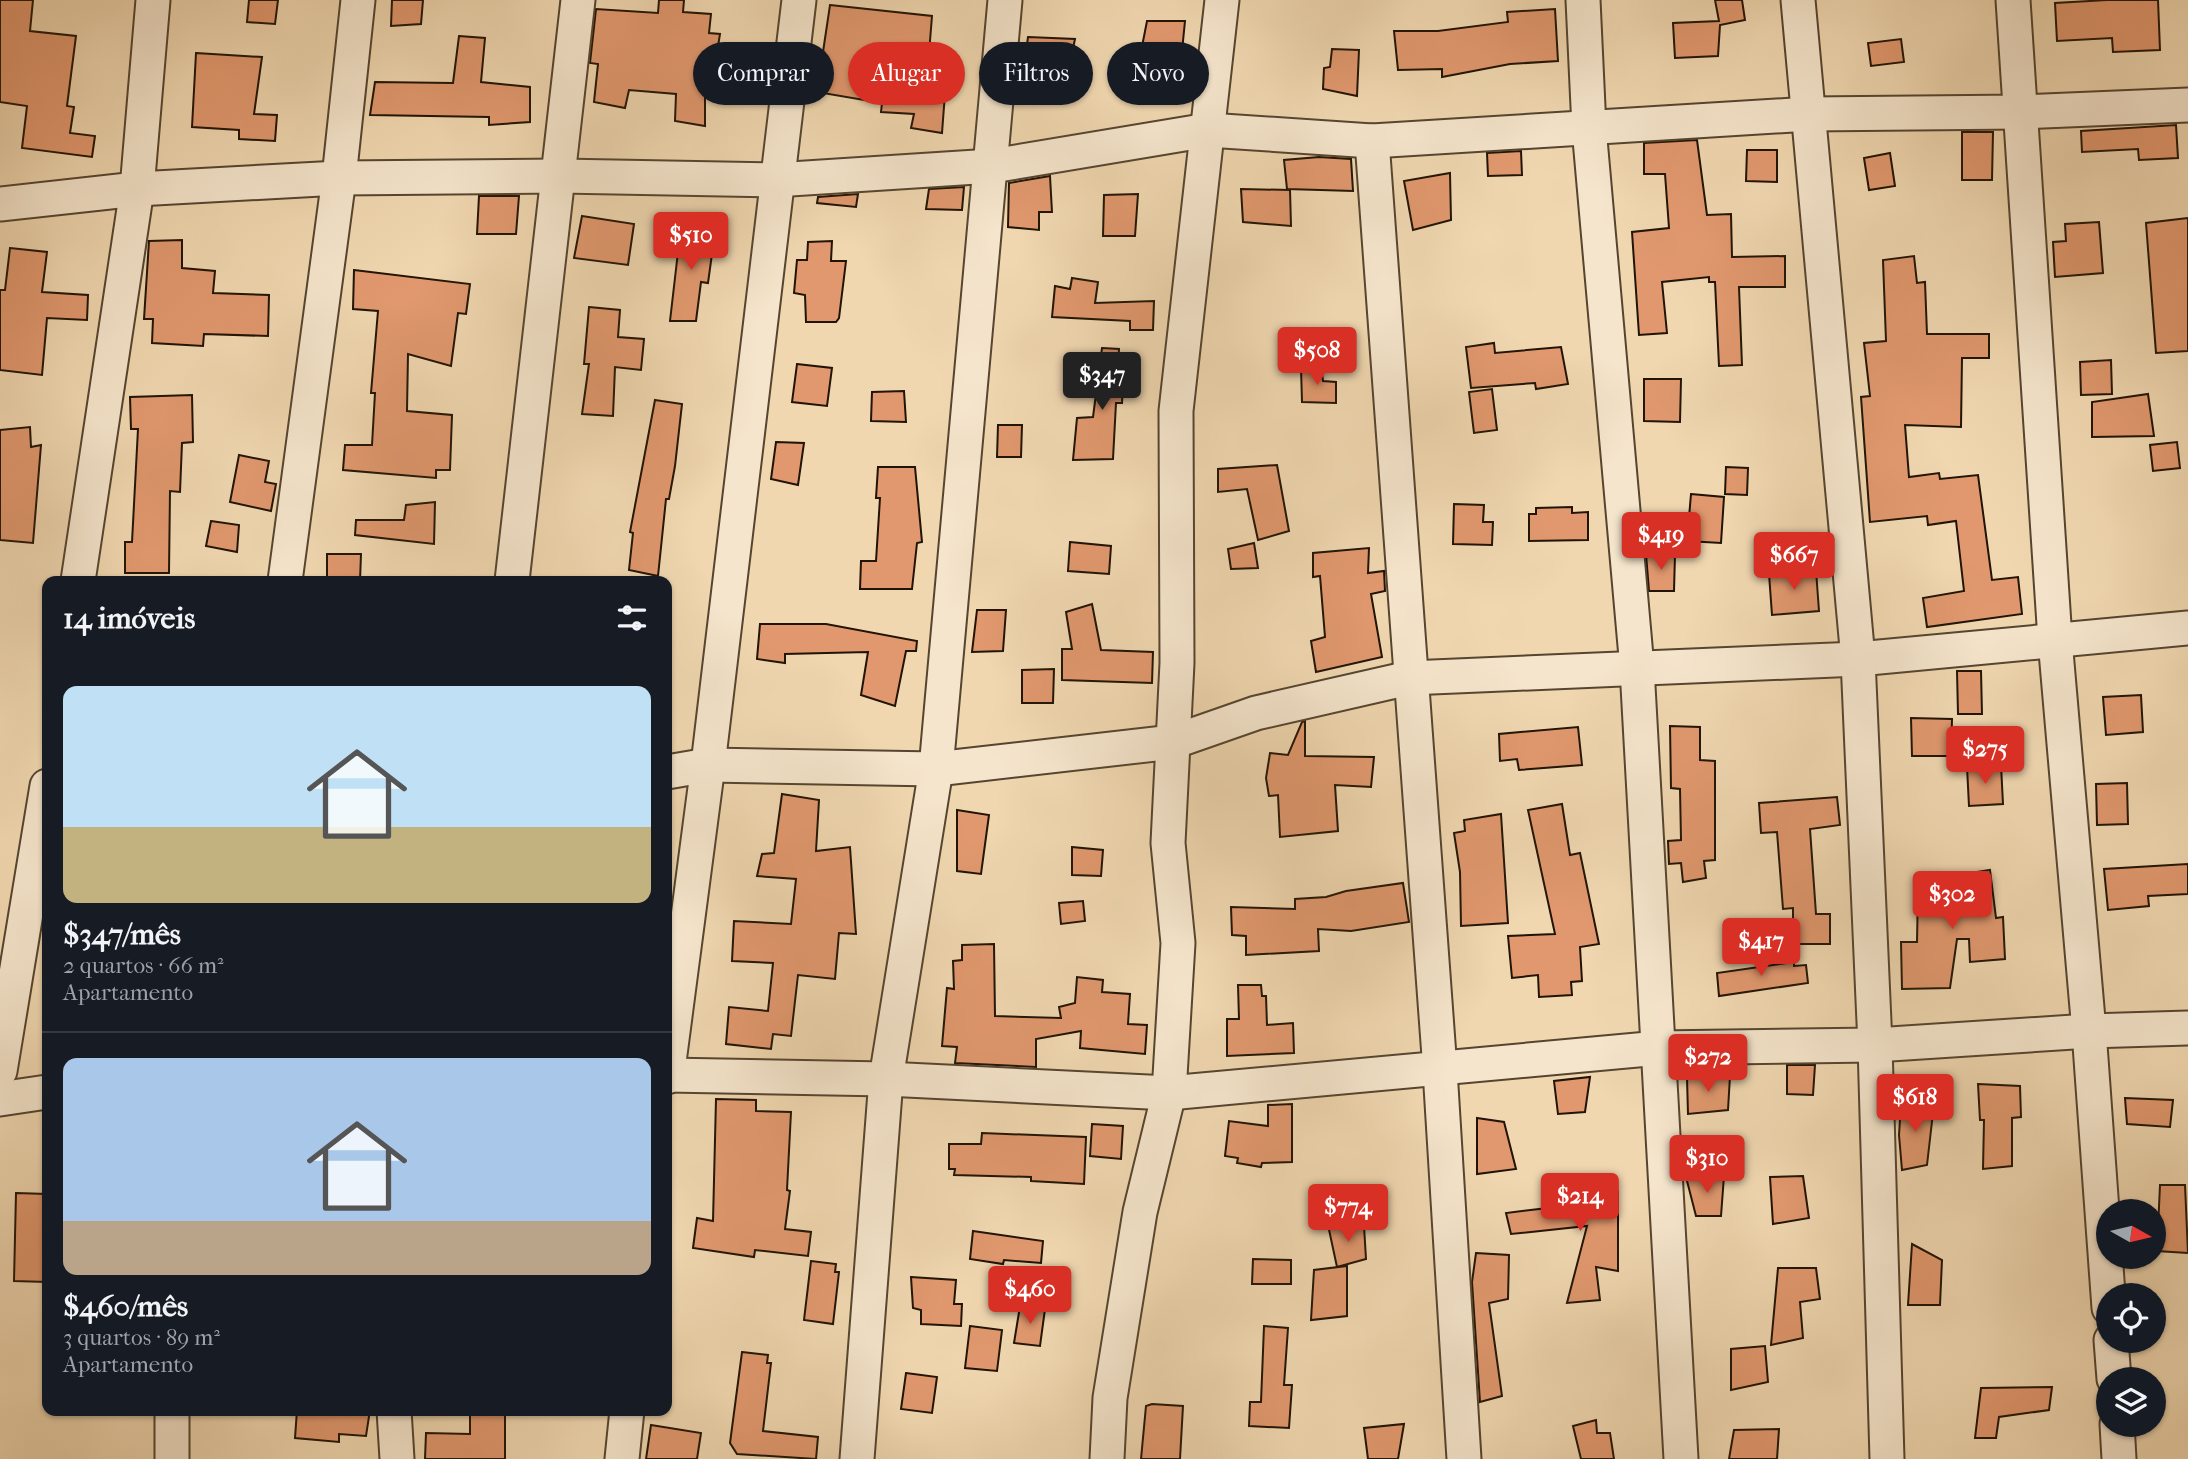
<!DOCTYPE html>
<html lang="pt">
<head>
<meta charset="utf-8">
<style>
	:root { --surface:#171b24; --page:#20242c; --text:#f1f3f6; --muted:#9ea1a6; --line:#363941; --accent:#d93025 }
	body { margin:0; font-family:"IM FELL French Canon",serif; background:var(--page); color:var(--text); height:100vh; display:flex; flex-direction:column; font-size:26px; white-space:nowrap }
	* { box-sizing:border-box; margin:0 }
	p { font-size:23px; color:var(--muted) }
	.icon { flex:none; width:38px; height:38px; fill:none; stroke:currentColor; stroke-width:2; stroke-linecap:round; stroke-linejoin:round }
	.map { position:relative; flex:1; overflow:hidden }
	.drawer { position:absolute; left:42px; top:576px; width:630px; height:840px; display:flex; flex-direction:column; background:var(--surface); border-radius:14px; box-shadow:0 2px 5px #0004 }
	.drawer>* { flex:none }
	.hud { position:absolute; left:693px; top:42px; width:665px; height:63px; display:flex; gap:14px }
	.needle { width:46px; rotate:98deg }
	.controls { position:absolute; left:2096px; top:1199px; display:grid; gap:14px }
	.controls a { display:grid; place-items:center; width:70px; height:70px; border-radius:50%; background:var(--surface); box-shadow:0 2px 5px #0004; font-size:35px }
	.price { position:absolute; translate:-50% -60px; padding:0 16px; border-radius:7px; background:var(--accent); color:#fff; font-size:23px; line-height:46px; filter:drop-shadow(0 2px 4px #0008) }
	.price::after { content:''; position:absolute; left:50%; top:42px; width:21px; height:16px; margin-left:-10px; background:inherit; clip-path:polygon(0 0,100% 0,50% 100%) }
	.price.active { background:#222; color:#fff }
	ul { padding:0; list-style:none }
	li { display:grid; align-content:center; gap:14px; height:371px; padding:0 21px }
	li+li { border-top:2px solid var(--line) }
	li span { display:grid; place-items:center; height:217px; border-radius:14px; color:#555 }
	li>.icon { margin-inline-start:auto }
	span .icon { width:126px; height:126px; fill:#fffc; stroke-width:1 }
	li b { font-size:30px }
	h2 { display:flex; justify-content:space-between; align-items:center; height:84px; padding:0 21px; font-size:30px }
	.chip { padding:0 24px; border-radius:32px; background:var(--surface); box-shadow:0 2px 5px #0004; font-size:24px; line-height:63px }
	.chip.active { background:var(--accent); color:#fff }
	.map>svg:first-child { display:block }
	.building { fill:#e1986e; stroke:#211406; stroke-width:2 }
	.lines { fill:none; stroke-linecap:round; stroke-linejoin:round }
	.minor-casing { stroke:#554530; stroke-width:37 }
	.minor { stroke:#f5e5cc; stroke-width:33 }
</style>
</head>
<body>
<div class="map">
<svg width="2188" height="1459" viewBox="0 0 2188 1459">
	<rect width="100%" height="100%" fill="#f0d7b0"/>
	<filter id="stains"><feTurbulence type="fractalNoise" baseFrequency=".00286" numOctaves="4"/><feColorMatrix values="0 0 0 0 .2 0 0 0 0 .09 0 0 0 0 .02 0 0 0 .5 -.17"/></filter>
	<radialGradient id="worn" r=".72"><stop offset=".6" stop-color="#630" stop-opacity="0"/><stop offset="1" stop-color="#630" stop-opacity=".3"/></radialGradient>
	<g class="building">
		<polygon points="0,0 33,0 30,31 76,36 67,106 74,107 70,133 95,136 92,157 22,148 27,106 0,102"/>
		<polygon points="249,0 278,0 275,24 247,22"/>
		<polygon points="392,0 423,0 421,24 391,26"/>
		<polygon points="659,0 684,0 683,12 711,14 709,33 720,34 715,65 705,64 705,126 675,121 676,94 629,90 625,108 594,102 598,64 590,63 596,9 658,13"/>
		<polygon points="1715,0 1742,0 1745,20 1720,25 1718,56 1675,58 1673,23 1719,21"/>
		<polygon points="2107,0 2158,0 2160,50 2113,52 2112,38 2057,41 2055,3"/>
		<polygon points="830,5 932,16 927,78 946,80 942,133 911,128 914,114 881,112 882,103 811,91 814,71 820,72"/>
		<polygon points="1555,9 1558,61 1510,64 1442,77 1442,69 1398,70 1394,31 1438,31 1508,22 1507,12"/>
		<polygon points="1147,21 1185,21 1179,81 1136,77"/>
		<polygon points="459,36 485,38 481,82 530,87 530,122 489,125 489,117 370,115 375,82 453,83"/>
		<polygon points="1028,37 1075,39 1067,77 1023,75"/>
		<polygon points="1901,39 1904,62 1871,66 1868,43"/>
		<polygon points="1332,49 1359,50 1357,96 1323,89 1324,68 1330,67"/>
		<polygon points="196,53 262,57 254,114 277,115 275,141 239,139 239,130 192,127"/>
		<polygon points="2176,125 2178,158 2139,160 2138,149 2082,152 2081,131"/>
		<polygon points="1962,132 1993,132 1992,180 1962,180"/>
		<polygon points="1697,140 1707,215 1731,214 1732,257 1785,256 1785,287 1739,287 1742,365 1719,366 1715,282 1709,282 1709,277 1662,282 1667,333 1639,335 1632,232 1669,228 1665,174 1644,174 1644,143"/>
		<polygon points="1747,150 1777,150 1777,182 1746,181"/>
		<polygon points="1521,151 1522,175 1488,176 1487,153"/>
		<polygon points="1890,153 1895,186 1869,190 1864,158"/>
		<polygon points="1319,157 1351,159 1353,191 1287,189 1284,160"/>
		<polygon points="1450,173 1451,220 1413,230 1404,181"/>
		<polygon points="1050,176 1052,212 1039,212 1039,230 1008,227 1009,183"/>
		<polygon points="964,187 962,210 926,209 929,189"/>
		<polygon points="1241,189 1290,190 1291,226 1243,222"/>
		<polygon points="858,194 856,207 817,203 818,197"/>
		<polygon points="1138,194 1135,236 1103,236 1104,195"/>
		<polygon points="479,196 519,196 516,234 477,234"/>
		<polygon points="582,216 634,224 628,265 574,258"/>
		<polygon points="2188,218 2188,351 2156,353 2146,223"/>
		<polygon points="2099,222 2103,273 2055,277 2053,242 2066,241 2065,224"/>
		<polygon points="681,226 715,232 708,283 701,282 696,321 670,321"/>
		<polygon points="182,240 182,268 215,271 213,293 269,295 268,336 204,334 203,346 152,343 153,319 144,319 149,241"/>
		<polygon points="832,241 831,261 846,261 839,318 836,322 806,322 805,295 794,293 797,260 807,260 808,242"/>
		<polygon points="10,248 47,252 42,292 88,295 87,320 47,318 42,375 0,370 0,290 5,290"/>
		<polygon points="1914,256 1917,283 1925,282 1927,334 1989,334 1989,358 1962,358 1961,427 1905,425 1909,477 1939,473 1940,479 1978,475 1992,580 2018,577 2022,614 1927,627 1923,598 1964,591 1956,521 1928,525 1927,516 1870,522 1861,397 1870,396 1864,343 1886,341 1883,260"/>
		<polygon points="354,270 470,284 466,314 458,313 451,366 408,354 407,411 452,415 450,470 436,470 436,478 343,470 345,445 372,445 375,393 371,393 378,311 353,309"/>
		<polygon points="1072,278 1098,282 1095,303 1154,301 1153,330 1130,330 1130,321 1052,317 1055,286 1070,289"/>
		<polygon points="589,307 620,310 618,337 644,339 641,370 615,367 613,416 582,414 589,364 584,364"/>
		<polygon points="1494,343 1495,353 1561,347 1568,384 1536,389 1535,383 1471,388 1466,347"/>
		<polygon points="1102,348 1119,349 1118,368 1124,369 1122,403 1116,403 1113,459 1073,460 1077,418 1093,417"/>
		<polygon points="2111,360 2112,394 2081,395 2080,362"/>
		<polygon points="797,364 832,368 827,406 792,402"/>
		<polygon points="1321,366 1323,381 1336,382 1336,403 1302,402 1301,368"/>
		<polygon points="1644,379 1681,379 1680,422 1644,421"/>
		<polygon points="1492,389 1497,430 1474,433 1469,392"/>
		<polygon points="904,391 906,422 871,421 872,392"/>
		<polygon points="2148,394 2154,436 2092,437 2092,402"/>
		<polygon points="192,395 193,442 182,443 180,492 170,491 169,573 125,573 125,542 132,542 138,429 131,429 130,397"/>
		<polygon points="655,400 682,404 675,466 669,499 666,499 658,576 629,570 633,533 630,532"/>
		<polygon points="998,425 1022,425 1021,457 997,457"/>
		<polygon points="30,427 31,447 41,445 33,543 0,540 0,430"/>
		<polygon points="776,442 804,443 798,485 771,479"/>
		<polygon points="2177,442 2180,468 2153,471 2150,445"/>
		<polygon points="239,455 269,461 265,482 276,484 271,511 230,502"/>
		<polygon points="1277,465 1289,531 1258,540 1247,489 1218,492 1218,469"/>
		<polygon points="878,467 915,467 922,542 917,543 912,589 860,589 861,561 876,561 880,498 876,498"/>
		<polygon points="1726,467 1748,468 1747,495 1725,494"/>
		<polygon points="1691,494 1724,497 1721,543 1687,541"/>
		<polygon points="435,502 434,544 355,535 356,520 404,520 406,505"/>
		<polygon points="1454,504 1484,505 1483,522 1493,522 1492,545 1453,544"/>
		<polygon points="1572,507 1572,513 1588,512 1588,540 1529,541 1529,514 1536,514 1536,508"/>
		<polygon points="211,521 239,525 237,552 206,546"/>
		<polygon points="1070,542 1111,546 1109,574 1068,571"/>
		<polygon points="1254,543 1258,568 1231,569 1228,549"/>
		<polygon points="1369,548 1368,573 1384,571 1385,591 1371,594 1382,657 1316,672 1311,641 1325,637 1320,576 1313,577 1313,553"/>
		<polygon points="327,554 361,554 360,581 327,581"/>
		<polygon points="1646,554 1675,554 1674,591 1649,591"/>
		<polygon points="1816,570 1819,611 1772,615 1769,574"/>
		<polygon points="1092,604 1101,650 1153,652 1152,683 1062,680 1062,649 1072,649 1066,612"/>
		<polygon points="977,610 1006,610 1003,651 972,652"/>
		<polygon points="760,624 826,624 917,641 916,651 906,651 895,706 861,695 868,652 785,654 785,663 757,659"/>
		<polygon points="1054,669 1053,703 1022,703 1022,670"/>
		<polygon points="1957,671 1981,671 1982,714 1958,714"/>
		<polygon points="2141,695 2143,732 2106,735 2103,697"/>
		<polygon points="1911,718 1952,719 1951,756 1912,756"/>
		<polygon points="1305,721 1305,756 1374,757 1371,787 1335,785 1338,831 1280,837 1278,795 1269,796 1266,778 1270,753 1288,755 1302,722"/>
		<polygon points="1670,726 1700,727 1700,760 1715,761 1715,860 1704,861 1706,878 1683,882 1681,863 1669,864 1668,841 1681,840 1680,789 1671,788"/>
		<polygon points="1578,727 1582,765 1519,770 1517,759 1500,761 1499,734"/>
		<polygon points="2001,765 2003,804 1969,806 1967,767"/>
		<polygon points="2127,783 2128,824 2097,825 2096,784"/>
		<polygon points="782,794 819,800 816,851 850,847 856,934 839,933 835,979 798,975 791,1036 773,1034 771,1049 726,1044 729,1007 768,1011 773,963 732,961 734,921 791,924 796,879 757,876 762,854 774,853"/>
		<polygon points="1837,797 1840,825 1810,829 1816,914 1830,914 1830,944 1793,944 1793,908 1783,909 1777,832 1761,833 1759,803"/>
		<polygon points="1562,804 1570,855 1580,853 1599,944 1580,947 1582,981 1571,982 1572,995 1539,997 1538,975 1512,978 1508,936 1555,934 1528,810"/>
		<polygon points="957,810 989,815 981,874 957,871"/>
		<polygon points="1501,814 1508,923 1461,926 1460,872 1454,833 1465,831 1464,820"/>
		<polygon points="1072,847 1103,850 1101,876 1072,875"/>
		<polygon points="2188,864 2188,894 2148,896 2149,906 2108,910 2104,869"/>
		<polygon points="1990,870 1996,918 2003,917 2005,959 1970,962 1969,939 1957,939 1950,988 1902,989 1901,942 1917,942 1918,890 1951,891 1951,876"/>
		<polygon points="1403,883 1409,922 1351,931 1318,929 1319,951 1246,955 1246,936 1232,935 1231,907 1295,909 1295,899 1326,897 1346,891"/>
		<polygon points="1083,901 1085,921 1061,924 1059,903"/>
		<polygon points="994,944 995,1016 1061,1018 1059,1007 1075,1003 1077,977 1103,980 1102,992 1130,994 1128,1024 1147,1025 1145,1054 1080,1048 1081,1031 1036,1039 1036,1067 955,1063 957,1047 942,1046 947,988 954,989 953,961 962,960 962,945"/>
		<polygon points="1794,962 1794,966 1806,965 1808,983 1719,996 1717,973"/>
		<polygon points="1238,985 1261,985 1262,996 1266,996 1267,1025 1293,1023 1294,1053 1227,1056 1227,1019 1239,1019"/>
		<polygon points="1787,1065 1815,1065 1813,1095 1787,1094"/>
		<polygon points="1730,1076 1728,1110 1688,1114 1687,1078"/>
		<polygon points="1590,1077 1585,1112 1558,1114 1554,1081"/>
		<polygon points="1978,1084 2020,1086 2021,1117 2012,1118 2012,1166 1983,1169 1984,1120 1980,1120"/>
		<polygon points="2125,1098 2173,1100 2170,1127 2127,1124"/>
		<polygon points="716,1099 756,1100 756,1111 791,1112 787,1190 790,1191 785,1229 811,1232 808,1256 755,1250 754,1257 693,1248 697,1218 713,1221"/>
		<polygon points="1292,1104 1292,1162 1262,1163 1261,1167 1237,1163 1238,1158 1225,1156 1229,1121 1268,1126 1268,1105"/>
		<polygon points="1901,1104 1934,1104 1927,1165 1902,1170 1899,1135"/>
		<polygon points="1477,1118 1504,1122 1516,1169 1477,1174"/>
		<polygon points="1092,1124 1123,1126 1121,1159 1090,1156"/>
		<polygon points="982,1133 1086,1137 1084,1184 1031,1181 1031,1177 954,1175 955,1169 949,1169 949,1144 981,1144"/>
		<polygon points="1724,1176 1721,1216 1696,1216 1686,1177"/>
		<polygon points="1803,1176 1809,1218 1773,1224 1770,1177"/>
		<polygon points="1556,1182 1578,1189 1618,1192 1618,1271 1596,1267 1600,1300 1567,1303 1587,1226 1511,1234 1506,1213 1556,1207"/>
		<polygon points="2160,1185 2185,1185 2188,1253 2157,1251"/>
		<polygon points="16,1193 47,1194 47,1282 14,1281"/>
		<polygon points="1328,1225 1364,1226 1366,1259 1337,1267"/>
		<polygon points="973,1231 1043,1241 1041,1263 1004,1260 1003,1264 970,1259"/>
		<polygon points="1912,1244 1942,1260 1940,1305 1908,1305"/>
		<polygon points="1476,1253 1509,1255 1508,1299 1489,1303 1502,1396 1480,1402 1472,1282"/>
		<polygon points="1253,1259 1291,1260 1291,1284 1252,1284"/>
		<polygon points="811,1261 836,1264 835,1272 839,1272 833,1324 804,1320"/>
		<polygon points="1347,1266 1347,1316 1311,1320 1314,1270"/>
		<polygon points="1778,1268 1816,1268 1820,1299 1800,1302 1803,1338 1771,1345"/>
		<polygon points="911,1277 956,1280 954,1304 962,1304 961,1326 921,1324 921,1310 913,1308"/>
		<polygon points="1020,1306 1045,1309 1040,1346 1014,1343"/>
		<polygon points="970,1326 1002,1330 997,1371 965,1368"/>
		<polygon points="1264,1326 1288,1328 1284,1385 1292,1385 1289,1428 1249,1426 1250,1402 1261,1402"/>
		<polygon points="1765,1346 1768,1382 1731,1390 1731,1349"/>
		<polygon points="742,1352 768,1355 767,1363 771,1363 763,1431 818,1437 816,1459 737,1454 730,1443"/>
		<polygon points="906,1373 937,1377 932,1413 901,1409"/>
		<polygon points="2052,1387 2049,1410 1999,1417 1996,1438 1975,1438 1981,1388"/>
		<polygon points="1152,1404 1183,1406 1180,1459 1141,1459 1146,1406"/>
		<polygon points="297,1410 370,1410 366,1436 339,1434 339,1442 295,1438"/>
		<polygon points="470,1410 505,1410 505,1459 425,1459 426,1433 470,1434"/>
		<polygon points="1596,1420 1597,1433 1610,1433 1614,1459 1581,1459 1573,1426"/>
		<polygon points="1404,1424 1398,1459 1368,1459 1364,1428"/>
		<polygon points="651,1425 701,1433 697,1459 646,1459"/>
		<polygon points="1779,1429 1777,1459 1729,1459 1734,1430"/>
	</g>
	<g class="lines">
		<defs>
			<g id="minor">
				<polyline points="1583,0 1589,128 1637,668 1681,1459"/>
				<polyline points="1798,0 1858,659 1875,1045 1887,1459"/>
				<polyline points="2013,0 2055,640 2089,1031 2109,1308"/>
				<polyline points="1372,141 1440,1070 1464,1459"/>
				<polyline points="0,204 137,189 339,178 560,176 775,180 992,166 1208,130 1372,141 1809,114 2021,112 2188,105"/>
				<polyline points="78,581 137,189 153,0"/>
				<polyline points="285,581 339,178 358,0"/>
				<polyline points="512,581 578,0"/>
				<polyline points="667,772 708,765 936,769 1173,742 1256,713 1409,678 1858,659 2188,628"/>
				<polyline points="0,1071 47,786"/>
				<polyline points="667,1075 886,1079 1169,1093 1659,1048 1875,1045 2089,1031 2188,1028"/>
				<polyline points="667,1077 708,765 799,0"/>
				<polyline points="0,1099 47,1092"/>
				<polyline points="2111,1340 2114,1379"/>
				<polyline points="394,1410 397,1459"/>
				<polyline points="2117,1424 2119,1459"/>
				<polyline points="172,1459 172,1410"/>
				<polyline points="622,1459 627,1410"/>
				<polyline points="857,1459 886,1079 936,769 1005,0"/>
				<polyline points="1107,1459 1110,1398 1140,1212 1169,1093 1178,943 1168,843 1177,663 1176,411 1222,0"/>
			</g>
		</defs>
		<use href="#minor" class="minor-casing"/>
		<use href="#minor" class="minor"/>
	</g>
	<rect width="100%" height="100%" filter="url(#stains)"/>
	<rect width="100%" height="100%" fill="url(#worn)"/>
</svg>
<div class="controls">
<a><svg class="needle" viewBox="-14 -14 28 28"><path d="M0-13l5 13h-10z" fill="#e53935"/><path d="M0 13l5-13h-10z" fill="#9ea1a6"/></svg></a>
<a><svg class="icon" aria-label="locate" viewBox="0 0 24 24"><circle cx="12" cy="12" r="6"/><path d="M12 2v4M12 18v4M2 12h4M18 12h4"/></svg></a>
<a><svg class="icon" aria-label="layers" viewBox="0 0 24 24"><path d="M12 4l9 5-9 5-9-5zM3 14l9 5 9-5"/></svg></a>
</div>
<b class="price" style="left:691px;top:272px">$510</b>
<b class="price" style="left:1317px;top:387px">$508</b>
<b class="price active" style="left:1102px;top:412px">$347</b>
<b class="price" style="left:1661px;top:572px">$419</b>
<b class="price" style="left:1794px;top:592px">$667</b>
<b class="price" style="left:1985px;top:786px">$275</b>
<b class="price" style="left:1952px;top:931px">$302</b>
<b class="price" style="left:1761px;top:978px">$417</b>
<b class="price" style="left:1708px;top:1094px">$272</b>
<b class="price" style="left:1915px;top:1134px">$618</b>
<b class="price" style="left:1707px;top:1195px">$310</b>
<b class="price" style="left:1580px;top:1233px">$214</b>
<b class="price" style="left:1348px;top:1244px">$774</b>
<b class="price" style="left:1030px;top:1326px">$460</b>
<div class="hud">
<a class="chip">Comprar</a>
<a class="chip active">Alugar</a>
<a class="chip">Filtros</a>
<a class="chip">Novo</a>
</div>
<section class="drawer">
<h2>14 imóveis<svg class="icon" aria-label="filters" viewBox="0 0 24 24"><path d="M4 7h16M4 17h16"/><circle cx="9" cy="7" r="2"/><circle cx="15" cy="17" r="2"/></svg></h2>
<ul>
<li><span style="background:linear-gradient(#bfe0f5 65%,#c2b280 0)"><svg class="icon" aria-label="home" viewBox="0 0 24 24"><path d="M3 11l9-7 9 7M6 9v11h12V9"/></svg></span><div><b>$347/mês</b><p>2 quartos · 66 m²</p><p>Apartamento</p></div></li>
<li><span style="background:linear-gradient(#a9c7e8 75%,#b9a48a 0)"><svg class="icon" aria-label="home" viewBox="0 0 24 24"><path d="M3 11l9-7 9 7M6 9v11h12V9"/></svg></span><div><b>$460/mês</b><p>3 quartos · 89 m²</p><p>Apartamento</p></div></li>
</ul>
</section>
</div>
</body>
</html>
